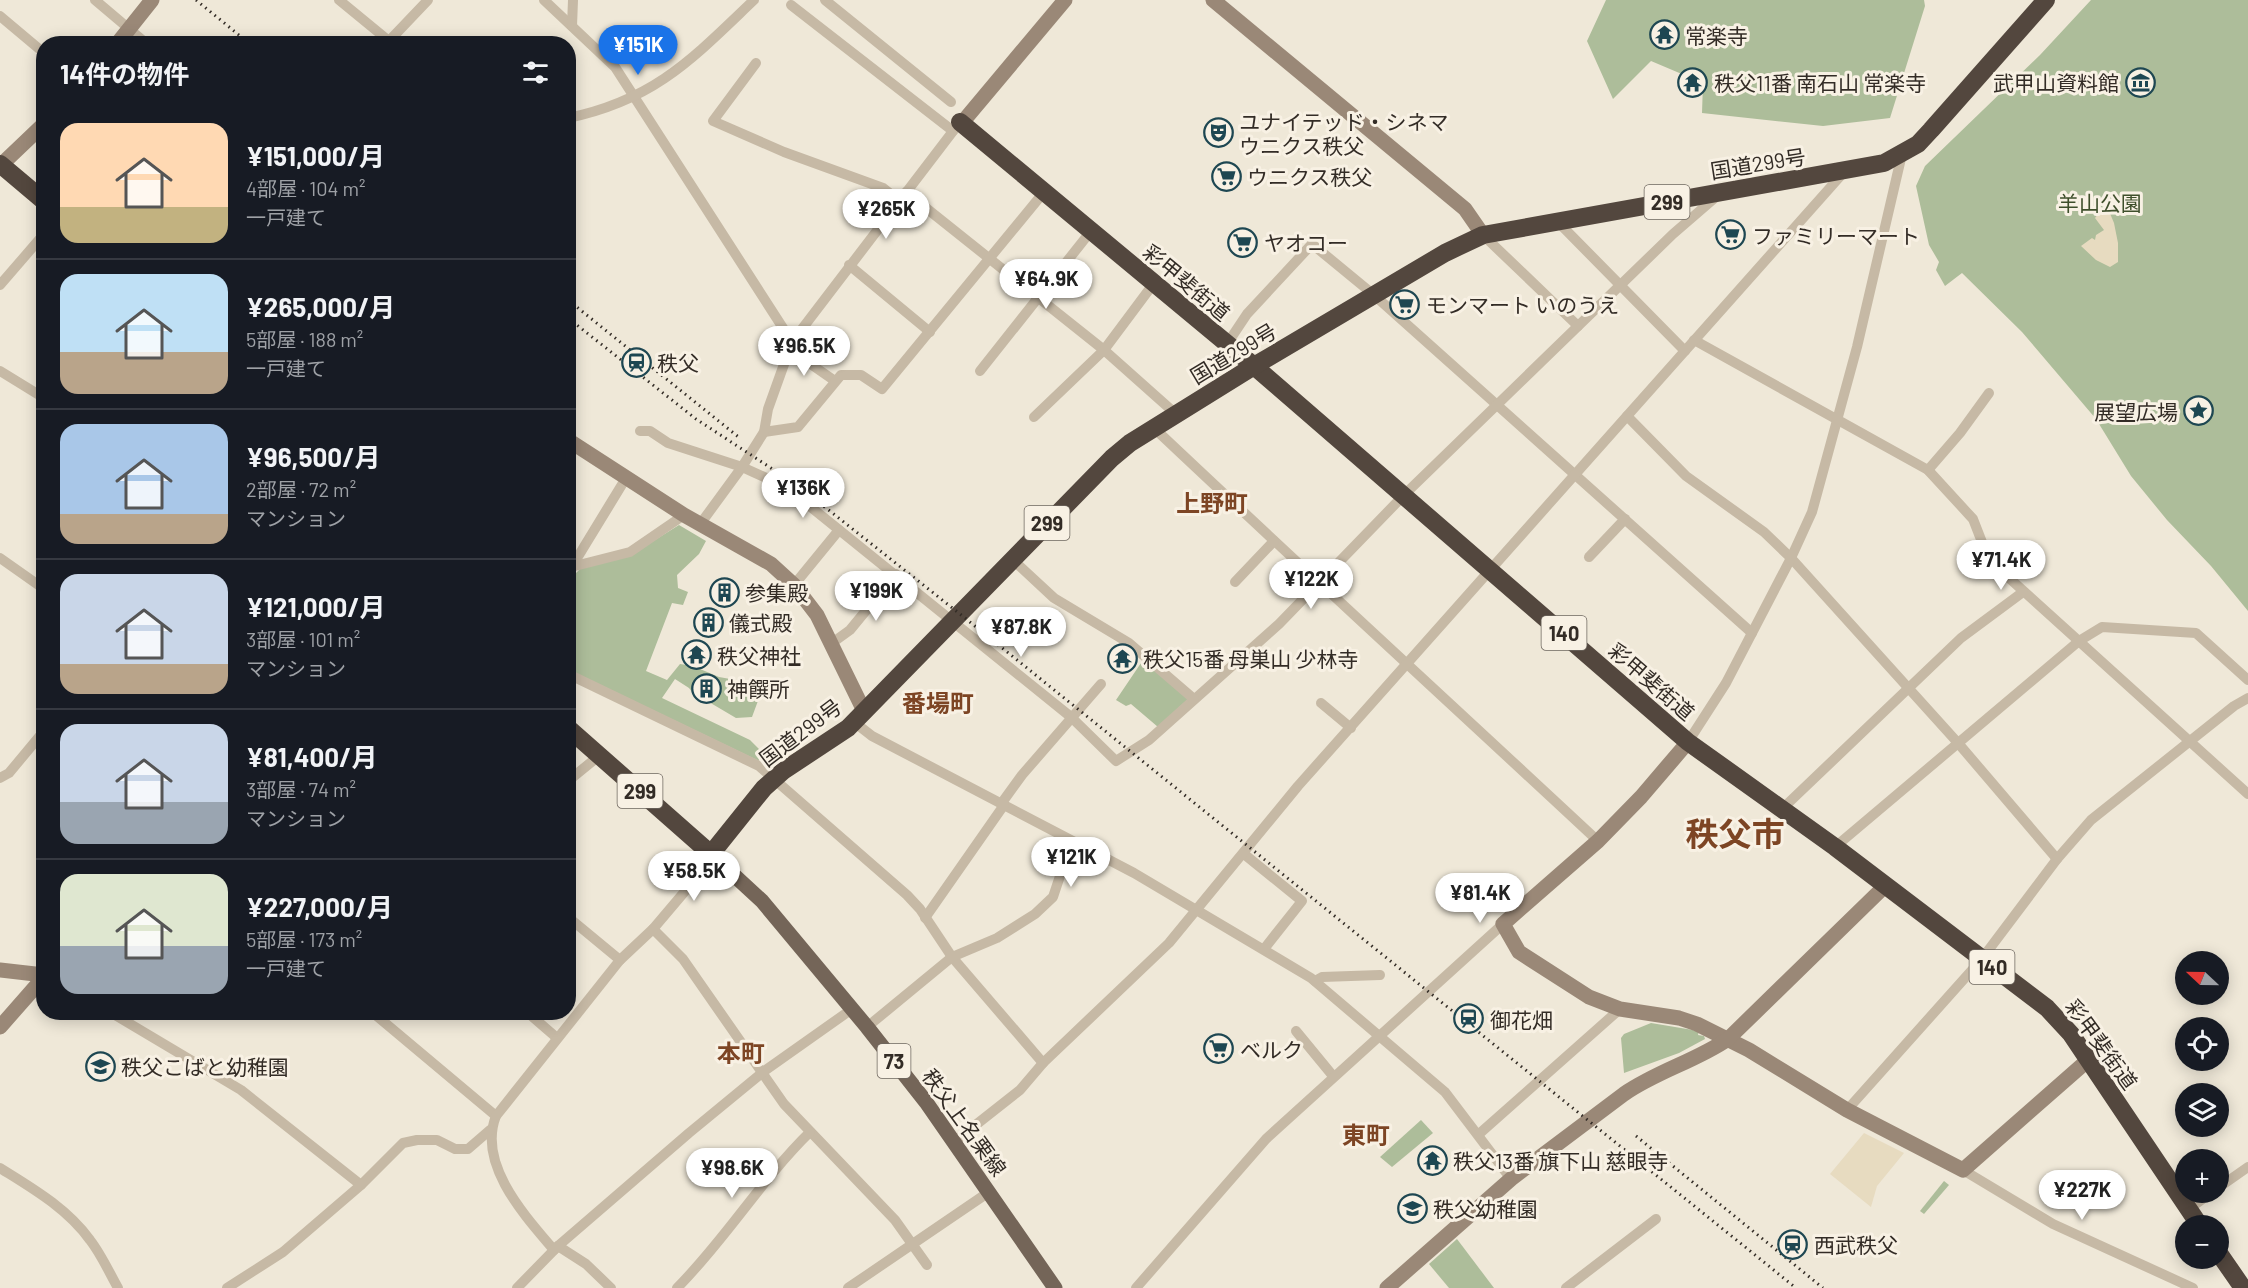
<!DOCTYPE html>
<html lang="ja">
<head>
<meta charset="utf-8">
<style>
	:root { --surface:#171b24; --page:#242831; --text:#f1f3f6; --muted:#9ea1a6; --line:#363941; --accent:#1a73e8 }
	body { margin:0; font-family:Barlow,"Noto Sans JP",sans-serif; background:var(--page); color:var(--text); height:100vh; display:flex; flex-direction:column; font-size:22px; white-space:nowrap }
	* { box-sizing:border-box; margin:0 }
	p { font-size:20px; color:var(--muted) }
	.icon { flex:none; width:33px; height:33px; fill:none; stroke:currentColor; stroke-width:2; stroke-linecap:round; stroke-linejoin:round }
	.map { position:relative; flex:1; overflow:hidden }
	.panel { position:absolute; left:36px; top:36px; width:540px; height:984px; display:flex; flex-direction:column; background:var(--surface); border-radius:24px; box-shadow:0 3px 15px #0003 }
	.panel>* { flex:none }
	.needle { width:39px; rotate:292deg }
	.fabs { position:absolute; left:2175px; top:951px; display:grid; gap:12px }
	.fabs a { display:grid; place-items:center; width:54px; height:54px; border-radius:50%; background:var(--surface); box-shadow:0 3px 15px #0003; font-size:30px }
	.price { position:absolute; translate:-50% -51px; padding:0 14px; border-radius:21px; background:#fff; color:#222; font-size:20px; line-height:39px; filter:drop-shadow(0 2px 3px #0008) }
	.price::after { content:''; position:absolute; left:50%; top:36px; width:18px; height:14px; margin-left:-9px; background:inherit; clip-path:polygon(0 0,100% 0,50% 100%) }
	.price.on { background:var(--accent); color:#fff }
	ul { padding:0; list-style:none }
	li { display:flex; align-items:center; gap:18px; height:150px; padding:0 24px }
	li+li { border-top:2px solid var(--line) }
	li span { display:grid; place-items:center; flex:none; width:168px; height:120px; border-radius:18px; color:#555 }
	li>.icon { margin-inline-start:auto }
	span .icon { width:72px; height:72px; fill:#fffc; stroke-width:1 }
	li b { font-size:26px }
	h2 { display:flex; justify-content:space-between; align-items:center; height:72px; padding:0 24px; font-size:26px }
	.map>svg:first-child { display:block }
	.green { fill:#adbd9a }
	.plaza { fill:#e7dbc0 }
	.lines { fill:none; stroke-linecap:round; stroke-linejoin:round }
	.street { stroke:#c6b9a5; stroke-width:10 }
	.secondary { stroke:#9a8877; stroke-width:15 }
	.primary { stroke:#746558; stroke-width:15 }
	.highway { stroke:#53473e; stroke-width:18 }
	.rail { stroke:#332c26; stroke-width:3; stroke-dasharray:1.5 4.5; stroke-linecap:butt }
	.labels { text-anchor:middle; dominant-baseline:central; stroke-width:6; stroke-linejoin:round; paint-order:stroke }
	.shield { fill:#f8f1e4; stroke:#6e675f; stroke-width:1.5 }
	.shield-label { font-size:20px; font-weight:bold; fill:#332c26 }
	.poi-label { font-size:21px; fill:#332c26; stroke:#f8f1e4; text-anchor:start }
	.street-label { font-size:21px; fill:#332c26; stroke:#f8f1e4 }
	.park-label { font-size:21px; fill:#3e4f2b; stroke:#f8f1e4 }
	.quarter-label { font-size:24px; font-weight:bold; fill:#7d4524; stroke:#f8f1e4 }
	.town-label { font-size:33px; font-weight:bold; fill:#7d4524; stroke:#f8f1e4 }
</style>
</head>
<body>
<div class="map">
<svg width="2248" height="1288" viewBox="0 0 2248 1288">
	<rect width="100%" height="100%" fill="#efe8d8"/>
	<g class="green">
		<polygon points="1606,0 1924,0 1925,6 1890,118 1823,126 1702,113 1703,83 1651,61 1613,99 1587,41"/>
		<polygon points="2091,0 2248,0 2248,611 2211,566 2167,520 2131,476 2096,419 2022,332 1962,273 1945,286 1936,270 1939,262 1929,245 1916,186 1925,166 2040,55"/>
		<polygon points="679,525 706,541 699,554 677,575 678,588 688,592 683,605 672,603 646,671 667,680 680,664 693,666 719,677 758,684 762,690 752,717 736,718 692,692 689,688 675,679 662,698 750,740 762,752 759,761 569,670 569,580 582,567 631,555"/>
		<polygon points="1143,660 1188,699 1158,727 1131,704 1126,706 1116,700"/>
		<polygon points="1651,1023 1699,1031 1698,1035 1704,1036 1705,1039 1679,1053 1624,1073 1621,1038 1624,1034"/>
		<polygon points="1421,1120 1433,1133 1392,1167 1380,1157"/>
		<polygon points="1944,1181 1949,1185 1924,1214 1920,1211"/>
		<polygon points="1457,1239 1494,1288 1449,1288 1429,1264"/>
	</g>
	<g class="plaza">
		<polygon points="2106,204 2114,223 2118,243 2118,262 2110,267 2096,260 2081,246 2092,238 2095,240 2096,235 2104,230 2095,218"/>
		<polygon points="1864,1133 1904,1153 1877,1186 1871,1207 1830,1174"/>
	</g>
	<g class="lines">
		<g class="street">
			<polyline points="95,0 147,44"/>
			<polyline points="339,0 389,41 428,0"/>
			<polyline points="544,0 615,67 792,342"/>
			<polyline points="825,0 951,102"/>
			<polyline points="791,5 953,131"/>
			<polyline points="0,16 44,53"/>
			<polyline points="572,26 573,0"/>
			<polyline points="756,63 713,121 784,152 883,188 898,200"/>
			<path d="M 568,118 C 655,100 693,58 754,0"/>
			<polyline points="906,192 1104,350 1177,415"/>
			<polyline points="1557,221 1685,351"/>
			<polyline points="1483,235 1578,326"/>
			<polyline points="849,265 930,332"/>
			<polyline points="0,285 44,234"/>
			<polyline points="1694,340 1928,470 1973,519 1987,555 1998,568 2248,794"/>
			<polyline points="1227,344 1247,314 1312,244 1374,295 1752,633"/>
			<polyline points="789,349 835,381"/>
			<polyline points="0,371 44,398"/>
			<polyline points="980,371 1091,231"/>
			<polyline points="1627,416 1686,476 1764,532 1791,558 1958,743 2057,859"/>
			<polyline points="1034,417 1104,350 1154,283"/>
			<path d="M 1154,428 C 1301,567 1450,703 1598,841"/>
			<polyline points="640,431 650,431 668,443 742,467 773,481 807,504 1071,717 1116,761 1149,740 1279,624 1404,495 1673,234 1717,196"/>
			<polyline points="764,432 798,427 841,375 861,375 882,389 1044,192"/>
			<polyline points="43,467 44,467"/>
			<polyline points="1928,470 1960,433 1989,393"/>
			<polyline points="701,523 742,467 764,432 768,409 792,342 960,122"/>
			<polyline points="1589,557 1625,519"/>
			<polyline points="0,558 44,589"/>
			<polyline points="1012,559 1054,598 1129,643 1194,699"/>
			<polyline points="575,566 630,552 684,515"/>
			<polyline points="568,573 626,478"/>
			<polyline points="1235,582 1274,541"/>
			<polyline points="794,585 839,530"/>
			<polyline points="832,643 850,630 896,574"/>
			<polyline points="568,674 759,766 907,895 920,909 952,957 1043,1063"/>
			<polyline points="1321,703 1351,728"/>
			<polyline points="854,722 872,736 1134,873 1311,978 1445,1092 1511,1179"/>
			<polyline points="1688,742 1726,683 1791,558 1812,512 1857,347 1902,154"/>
			<polyline points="0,778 9,773 44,731"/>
			<polyline points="568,781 600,755"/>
			<polyline points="1001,804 1022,775 1101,684"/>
			<polyline points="1781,810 1961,638 2023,592"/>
			<polyline points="1835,847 2079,641 2102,627 2196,633 2248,680"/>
			<polyline points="1244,854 1302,901 1264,949"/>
			<polyline points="568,917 620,960"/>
			<polyline points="925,918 1004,805"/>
			<polyline points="653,929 683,959 784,1104 895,1220 927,1265"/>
			<polyline points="1315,981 1322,977 1380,975"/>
			<polyline points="110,1012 241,1090 361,1185"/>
			<polyline points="372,1012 496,1116"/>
			<polyline points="527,1012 557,1038"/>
			<polyline points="867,1027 952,957 997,938 1035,914 1053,897 1062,870 1060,849 1065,838"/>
			<polyline points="1296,1031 1333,1076"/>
			<polyline points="1847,1110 1981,960 2057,859 2091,820 2234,706 2248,698"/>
			<polyline points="1479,1134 1620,1009"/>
			<polyline points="954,1142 1020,1090 1043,1063 1169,943 1298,786 1844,172"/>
			<path d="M 0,1168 C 32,1188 67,1208 90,1240 C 101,1254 109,1272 118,1288"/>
			<polyline points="1963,1170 2053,1224 2193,1288"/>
			<polyline points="2218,1188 2248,1167"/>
			<polyline points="2189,1209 2212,1192"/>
			<polyline points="558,1246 586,1264 611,1288"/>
			<path d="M 554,1250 C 525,1216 477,1164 496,1116 L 620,960 L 653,929 L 714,857"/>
			<polyline points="227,1288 283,1252 361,1185 403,1143 417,1140 437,1140 455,1149 468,1149 490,1130"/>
			<polyline points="517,1288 558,1246 689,1133 763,1072 852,1009"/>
			<path d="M 677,1288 C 725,1240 761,1180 810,1132"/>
			<polyline points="848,1288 989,1192"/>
			<polyline points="1136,1288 1266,1139 1503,924"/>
			<polyline points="1566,1288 1656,1219"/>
		</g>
		<g class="secondary">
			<polyline points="1213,0 1465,209 1483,235"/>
			<polyline points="117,44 152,0"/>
			<polyline points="961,124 1065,0"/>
			<polyline points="1,165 44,124"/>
			<polyline points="568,440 684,515 771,564 794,585 817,615 864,711"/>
			<polyline points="1688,742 1641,797 1598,841 1503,924 1519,952 1589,997 1620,1009 1679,1018 1697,1024 1749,1050 1847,1110 1963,1170 2087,1061"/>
			<polyline points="0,970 44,975"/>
			<polyline points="0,1027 44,977"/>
			<path d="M 1387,1288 L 1511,1179 L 1624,1094 C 1657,1071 1696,1061 1728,1039 L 1885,886"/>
		</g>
		<polyline class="primary" points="711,854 762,901 867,1027 926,1102 1055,1288"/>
		<g class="highway">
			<polyline points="960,122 1254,366 1688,742 1835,847 2047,1008 2071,1034 2200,1226"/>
			<polyline points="0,164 44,201"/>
			<polyline points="568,728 711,854 764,788 783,771 848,728 1112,458 1130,443 1254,366 1445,253 1483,235 1884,163 1918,144 1931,130 2046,0"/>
			<polyline points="2218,1252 2243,1288"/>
		</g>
		<g class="rail">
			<polyline points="196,0 250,44"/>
			<polyline points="568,300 741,439"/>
			<polyline points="568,318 696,419 797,485 960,614 1796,1288"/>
			<polyline points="1636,1136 1823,1288"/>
		</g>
	</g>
	<defs>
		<symbol id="temple-ring" viewBox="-11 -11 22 22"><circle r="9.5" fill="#f8f1e4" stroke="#1e4752" stroke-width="1.5"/><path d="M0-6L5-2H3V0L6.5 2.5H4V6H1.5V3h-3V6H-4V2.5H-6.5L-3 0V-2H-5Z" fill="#1e4752"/></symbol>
		<symbol id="museum-ring" viewBox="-11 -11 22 22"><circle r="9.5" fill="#f8f1e4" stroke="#1e4752" stroke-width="1.5"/><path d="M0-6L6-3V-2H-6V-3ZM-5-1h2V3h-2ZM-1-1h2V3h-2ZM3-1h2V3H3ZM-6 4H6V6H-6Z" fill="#1e4752"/></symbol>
		<symbol id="theatre-ring" viewBox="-11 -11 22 22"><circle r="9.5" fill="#f8f1e4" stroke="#1e4752" stroke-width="1.5"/><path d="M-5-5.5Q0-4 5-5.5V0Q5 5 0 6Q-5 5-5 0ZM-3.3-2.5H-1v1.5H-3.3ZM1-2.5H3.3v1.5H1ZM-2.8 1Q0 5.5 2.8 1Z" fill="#1e4752"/></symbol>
		<symbol id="supermarket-ring" viewBox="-11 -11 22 22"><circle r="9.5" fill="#f8f1e4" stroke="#1e4752" stroke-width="1.5"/><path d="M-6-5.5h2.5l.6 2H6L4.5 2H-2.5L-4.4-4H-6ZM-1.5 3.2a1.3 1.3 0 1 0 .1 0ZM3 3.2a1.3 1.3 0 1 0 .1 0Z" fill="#1e4752"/></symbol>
		<symbol id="station-ring" viewBox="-11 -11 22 22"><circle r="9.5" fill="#f8f1e4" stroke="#1e4752" stroke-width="1.5"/><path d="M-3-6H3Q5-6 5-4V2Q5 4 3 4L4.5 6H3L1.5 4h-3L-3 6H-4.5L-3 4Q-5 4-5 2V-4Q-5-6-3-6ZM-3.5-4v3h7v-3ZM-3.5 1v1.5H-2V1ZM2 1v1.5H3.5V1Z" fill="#1e4752"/></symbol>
		<symbol id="sight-ring" viewBox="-11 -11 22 22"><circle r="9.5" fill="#f8f1e4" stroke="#1e4752" stroke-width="1.5"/><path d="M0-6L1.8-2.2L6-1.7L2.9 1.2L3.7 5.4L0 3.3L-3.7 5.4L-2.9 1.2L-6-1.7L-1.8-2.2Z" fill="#1e4752"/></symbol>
		<symbol id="building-ring" viewBox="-11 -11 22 22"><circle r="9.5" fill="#f8f1e4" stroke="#1e4752" stroke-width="1.5"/><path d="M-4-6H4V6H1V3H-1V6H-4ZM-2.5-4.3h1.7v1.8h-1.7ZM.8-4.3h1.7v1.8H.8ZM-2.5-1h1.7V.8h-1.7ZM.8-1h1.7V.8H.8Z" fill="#1e4752"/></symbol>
		<symbol id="school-ring" viewBox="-11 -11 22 22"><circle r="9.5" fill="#f8f1e4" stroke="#1e4752" stroke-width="1.5"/><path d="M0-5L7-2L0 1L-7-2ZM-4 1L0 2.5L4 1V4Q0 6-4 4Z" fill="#1e4752"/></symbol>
	</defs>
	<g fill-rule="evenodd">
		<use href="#temple-ring" x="1648" y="18" width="33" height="33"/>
		<use href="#temple-ring" x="1676" y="66" width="33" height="33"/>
		<use href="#museum-ring" x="2124" y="66" width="33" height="33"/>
		<use href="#theatre-ring" x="1202" y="116" width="33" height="33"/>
		<use href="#supermarket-ring" x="1210" y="160" width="33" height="33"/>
		<use href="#supermarket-ring" x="1714" y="218" width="33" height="33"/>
		<use href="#supermarket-ring" x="1226" y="226" width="33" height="33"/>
		<use href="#supermarket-ring" x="1388" y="288" width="33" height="33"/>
		<use href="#station-ring" x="620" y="346" width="33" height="33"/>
		<use href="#sight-ring" x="2182" y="394" width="33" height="33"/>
		<use href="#building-ring" x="708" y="576" width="33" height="33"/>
		<use href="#building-ring" x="692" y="606" width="33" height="33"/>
		<use href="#temple-ring" x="680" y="638" width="33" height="33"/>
		<use href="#temple-ring" x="1106" y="642" width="33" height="33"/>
		<use href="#building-ring" x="690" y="672" width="33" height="33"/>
		<use href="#station-ring" x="1452" y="1002" width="33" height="33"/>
		<use href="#supermarket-ring" x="1202" y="1032" width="33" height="33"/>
		<use href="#school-ring" x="84" y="1050" width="33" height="33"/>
		<use href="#temple-ring" x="1416" y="1144" width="33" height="33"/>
		<use href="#school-ring" x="1396" y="1192" width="33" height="33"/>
		<use href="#station-ring" x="1776" y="1228" width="33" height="33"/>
	</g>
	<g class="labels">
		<g class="shield">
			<rect x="1644.5" y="185" width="45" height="34" rx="4.5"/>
			<rect x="1024.5" y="506" width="45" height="34" rx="4.5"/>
			<rect x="1541.5" y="616" width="45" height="34" rx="4.5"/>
			<rect x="617.5" y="774" width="45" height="34" rx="4.5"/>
			<rect x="1969.5" y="950" width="45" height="34" rx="4.5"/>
			<rect x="877.5" y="1044" width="33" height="34" rx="4.5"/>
		</g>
		<g class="shield-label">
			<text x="1667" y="202">299</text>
			<text x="1047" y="523">299</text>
			<text x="1564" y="633">140</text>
			<text x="640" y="791">299</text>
			<text x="1992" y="967">140</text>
			<text x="894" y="1061">73</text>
		</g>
		<g class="poi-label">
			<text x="1685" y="35">常楽寺</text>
			<text x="1714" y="82">秩父11番 南石山 常楽寺</text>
			<text x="2119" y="82" text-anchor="end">武甲山資料館</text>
			<text x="1239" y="121">ユナイテッド・シネマ<tspan x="1239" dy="24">ウニクス秩父</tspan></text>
			<text x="1247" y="176">ウニクス秩父</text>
			<text x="1752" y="235">ファミリーマート</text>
			<text x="1264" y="242">ヤオコー</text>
			<text x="1426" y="304">モンマート いのうえ</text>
			<text x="657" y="362">秩父</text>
			<text x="2178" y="411" text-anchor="end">展望広場</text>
			<text x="745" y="592">参集殿</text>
			<text x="729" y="622">儀式殿</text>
			<text x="717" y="655">秩父神社</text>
			<text x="1143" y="658">秩父15番 母巣山 少林寺</text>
			<text x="727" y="688">神饌所</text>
			<text x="1490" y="1019">御花畑</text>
			<text x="1240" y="1049">ベルク</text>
			<text x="121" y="1066">秩父こばと幼稚園</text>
			<text x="1453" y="1160">秩父13番 旗下山 慈眼寺</text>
			<text x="1433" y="1208">秩父幼稚園</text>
			<text x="1814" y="1244">西武秩父</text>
		</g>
		<g class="street-label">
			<text transform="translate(1758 163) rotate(-9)">国道299号</text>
			<text transform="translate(1187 282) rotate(40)">彩甲斐街道</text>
			<text transform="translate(1233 353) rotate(-31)">国道299号</text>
			<text transform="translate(1652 681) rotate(41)">彩甲斐街道</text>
			<text transform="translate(800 732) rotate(-37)">国道299号</text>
			<text transform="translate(2102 1044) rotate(54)">彩甲斐街道</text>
			<text transform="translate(965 1122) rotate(54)">秩父上名栗線</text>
		</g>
		<g class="park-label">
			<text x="2100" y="202">羊山公園</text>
		</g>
		<g class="quarter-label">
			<text x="1212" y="502">上野町</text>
			<text x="938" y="702">番場町</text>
			<text x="741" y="1052">本町</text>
			<text x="1366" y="1134">東町</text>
		</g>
		<g class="town-label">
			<text x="1735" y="833">秩父市</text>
		</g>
	</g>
</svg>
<div class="fabs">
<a><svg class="needle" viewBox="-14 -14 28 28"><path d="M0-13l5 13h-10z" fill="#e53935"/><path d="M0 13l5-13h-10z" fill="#9ea1a6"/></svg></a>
<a><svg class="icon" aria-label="locate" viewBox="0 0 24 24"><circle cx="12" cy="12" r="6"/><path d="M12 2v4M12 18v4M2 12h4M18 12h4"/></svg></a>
<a><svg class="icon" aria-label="layers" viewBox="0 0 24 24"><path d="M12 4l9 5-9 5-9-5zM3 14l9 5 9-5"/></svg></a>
<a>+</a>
<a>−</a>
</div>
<b class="price on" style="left:638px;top:76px">¥151K</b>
<b class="price" style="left:886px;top:240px">¥265K</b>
<b class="price" style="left:1046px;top:310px">¥64.9K</b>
<b class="price" style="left:804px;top:377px">¥96.5K</b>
<b class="price" style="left:803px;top:519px">¥136K</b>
<b class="price" style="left:2001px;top:591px">¥71.4K</b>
<b class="price" style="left:1311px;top:610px">¥122K</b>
<b class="price" style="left:876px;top:622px">¥199K</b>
<b class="price" style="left:1021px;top:658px">¥87.8K</b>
<b class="price" style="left:1071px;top:888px">¥121K</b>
<b class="price" style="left:694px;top:902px">¥58.5K</b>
<b class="price" style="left:1480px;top:924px">¥81.4K</b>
<b class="price" style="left:732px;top:1199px">¥98.6K</b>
<b class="price" style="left:2082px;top:1221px">¥227K</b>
<section class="panel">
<h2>14件の物件<svg class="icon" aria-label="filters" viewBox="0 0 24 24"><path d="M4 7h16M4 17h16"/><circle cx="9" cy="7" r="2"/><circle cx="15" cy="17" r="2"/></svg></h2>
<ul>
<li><span style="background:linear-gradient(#ffd9b3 70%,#c2b280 0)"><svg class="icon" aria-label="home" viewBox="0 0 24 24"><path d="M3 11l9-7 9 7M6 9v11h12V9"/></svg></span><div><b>¥151,000/月</b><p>4部屋 · 104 m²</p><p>一戸建て</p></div></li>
<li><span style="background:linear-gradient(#bfe0f5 65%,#b9a48a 0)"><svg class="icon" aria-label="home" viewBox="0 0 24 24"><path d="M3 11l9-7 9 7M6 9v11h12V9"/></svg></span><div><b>¥265,000/月</b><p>5部屋 · 188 m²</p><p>一戸建て</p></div></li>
<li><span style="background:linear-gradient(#a9c7e8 75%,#b9a48a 0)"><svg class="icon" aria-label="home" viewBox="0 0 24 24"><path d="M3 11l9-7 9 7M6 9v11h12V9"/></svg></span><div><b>¥96,500/月</b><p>2部屋 · 72 m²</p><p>マンション</p></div></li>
<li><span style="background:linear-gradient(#c9d6e8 75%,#b9a48a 0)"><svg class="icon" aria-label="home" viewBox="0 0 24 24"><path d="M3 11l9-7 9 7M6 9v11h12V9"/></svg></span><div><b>¥121,000/月</b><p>3部屋 · 101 m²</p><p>マンション</p></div></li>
<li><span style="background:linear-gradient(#c9d6e8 65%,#9aa5b1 0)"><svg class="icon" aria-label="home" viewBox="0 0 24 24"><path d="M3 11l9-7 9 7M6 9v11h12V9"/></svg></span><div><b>¥81,400/月</b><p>3部屋 · 74 m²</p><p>マンション</p></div></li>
<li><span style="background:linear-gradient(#dfe7d0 60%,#9aa5b1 0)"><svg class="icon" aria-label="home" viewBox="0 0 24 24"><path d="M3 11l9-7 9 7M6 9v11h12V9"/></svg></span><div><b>¥227,000/月</b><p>5部屋 · 173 m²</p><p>一戸建て</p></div></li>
</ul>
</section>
</div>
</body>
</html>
